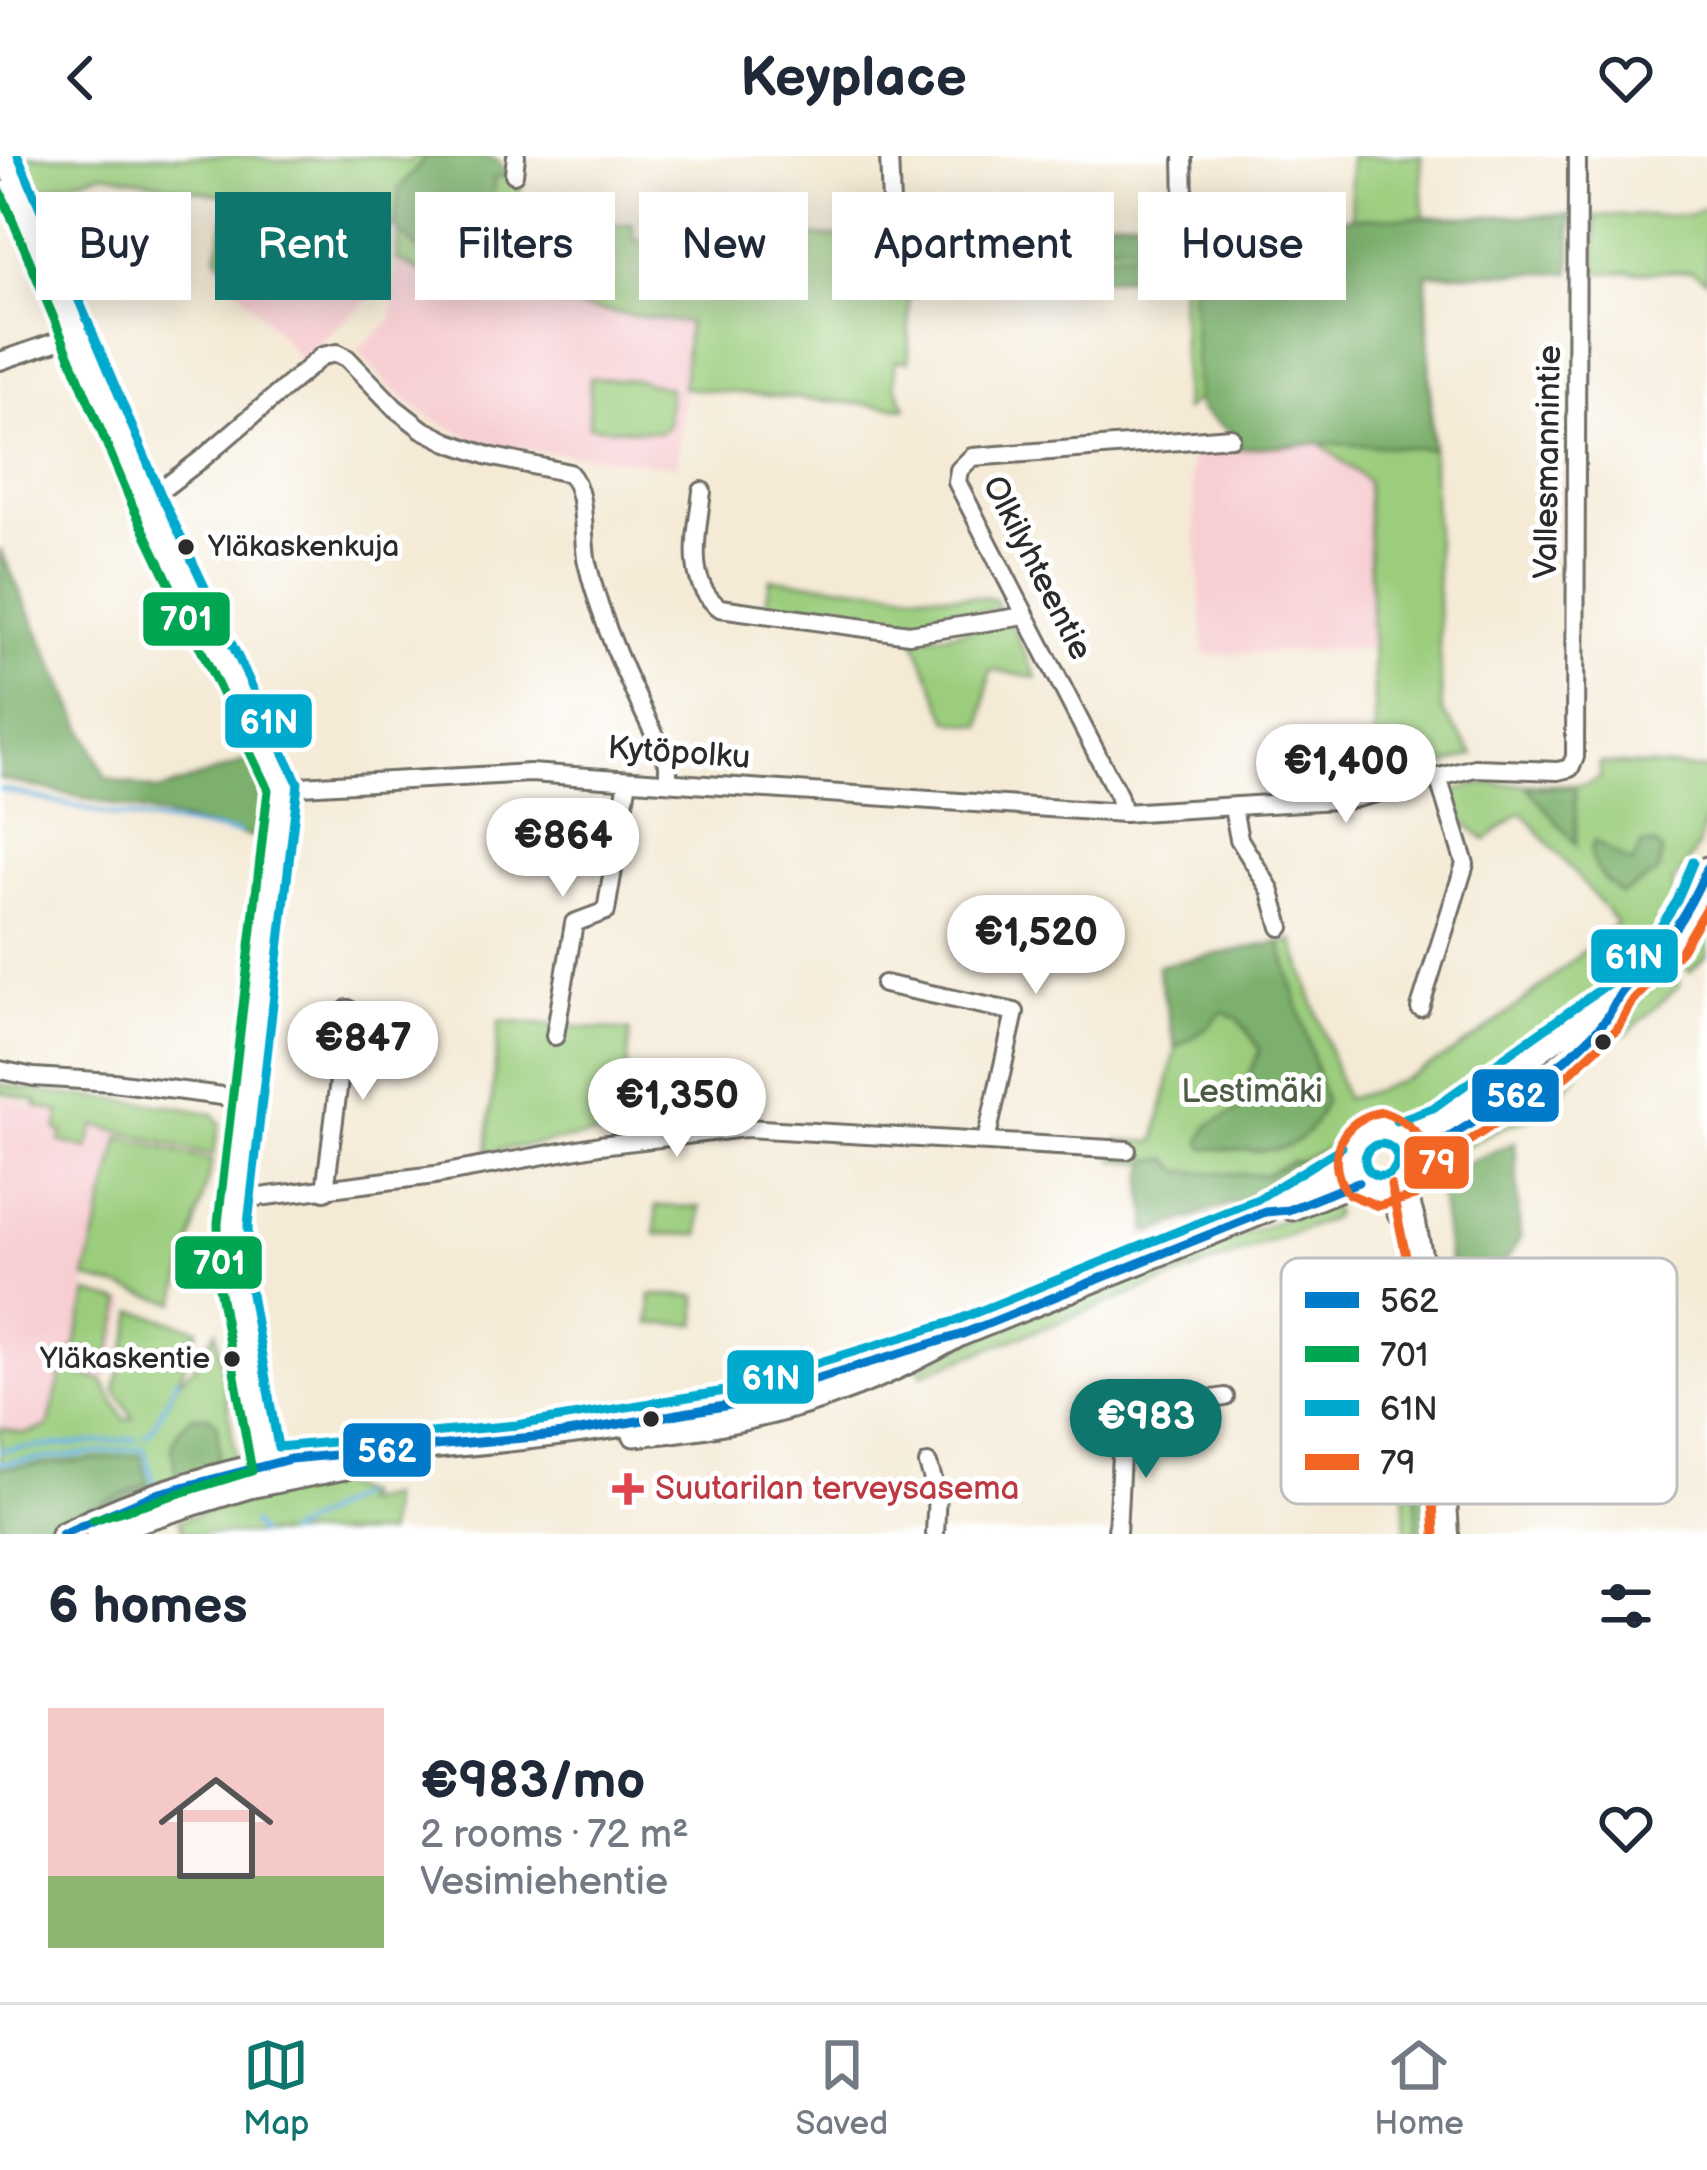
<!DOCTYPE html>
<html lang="en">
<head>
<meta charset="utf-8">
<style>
	:root { --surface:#fff; --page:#f6f6f7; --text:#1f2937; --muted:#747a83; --line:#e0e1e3; --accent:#0f766e }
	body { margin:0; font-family:"Balsamiq Sans",sans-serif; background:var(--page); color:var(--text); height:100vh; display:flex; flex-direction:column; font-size:45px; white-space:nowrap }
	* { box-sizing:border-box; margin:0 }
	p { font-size:39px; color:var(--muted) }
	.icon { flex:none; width:66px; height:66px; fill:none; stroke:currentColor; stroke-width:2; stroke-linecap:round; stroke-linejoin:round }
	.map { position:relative; height:1378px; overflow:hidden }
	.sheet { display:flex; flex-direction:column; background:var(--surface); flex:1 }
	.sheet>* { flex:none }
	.hud { position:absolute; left:36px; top:36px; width:1635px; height:108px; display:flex; gap:24px }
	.price { position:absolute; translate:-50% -102px; padding:0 27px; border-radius:42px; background:#fff; color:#222; font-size:39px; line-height:78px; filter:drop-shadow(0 3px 6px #0008) }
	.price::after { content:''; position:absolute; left:50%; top:72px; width:36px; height:27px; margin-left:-18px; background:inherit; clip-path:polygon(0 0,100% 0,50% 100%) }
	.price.on { background:var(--accent); color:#fff }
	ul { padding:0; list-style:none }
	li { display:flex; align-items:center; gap:36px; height:300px; padding:0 48px }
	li+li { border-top:3px solid var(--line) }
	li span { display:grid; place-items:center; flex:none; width:336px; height:240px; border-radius:0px; color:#555 }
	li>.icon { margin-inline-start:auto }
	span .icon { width:144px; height:144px; fill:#fffc; stroke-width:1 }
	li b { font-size:51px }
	h2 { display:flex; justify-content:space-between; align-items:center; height:144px; padding:0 48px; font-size:51px }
	.chip { padding:0 42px; border-radius:0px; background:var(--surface); box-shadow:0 6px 30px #0003; font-size:42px; line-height:108px }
	.chip.on { background:var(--accent); color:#fff }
	header { display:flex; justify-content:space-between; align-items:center; height:156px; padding:0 48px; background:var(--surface); font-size:54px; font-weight:600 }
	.tab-bar { display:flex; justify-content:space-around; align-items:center; height:168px; border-top:3px solid var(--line); background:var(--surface); font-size:33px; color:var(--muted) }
	.tab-bar a { display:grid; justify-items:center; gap:6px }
	.tab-bar .on { color:var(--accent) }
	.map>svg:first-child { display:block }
	.built { fill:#f7cfd3 }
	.green { fill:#9bcd7d; stroke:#637c54; stroke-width:3 }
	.forest { fill:#7cb06c; stroke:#546e4c; stroke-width:3 }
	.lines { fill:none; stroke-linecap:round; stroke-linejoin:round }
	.stream { stroke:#68b1e0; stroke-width:4.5 }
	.minor-casing { stroke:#716e66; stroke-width:22 }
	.major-casing { stroke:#716e66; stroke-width:27 }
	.minor { stroke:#fff; stroke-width:16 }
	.major { stroke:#fff; stroke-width:21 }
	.bus-1-casing { stroke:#fff; stroke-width:18 }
	.bus-2-casing { stroke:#fff; stroke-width:18 }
	.bus-3-casing { stroke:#fff; stroke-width:18 }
	.bus-4-casing { stroke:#fff; stroke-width:18 }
	.bus-1 { stroke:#007ac9; stroke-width:9 }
	.bus-2 { stroke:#00a651; stroke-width:9 }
	.bus-3 { stroke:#00a9ce; stroke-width:9 }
	.bus-4 { stroke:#f26522; stroke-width:9 }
	.bus-dot { fill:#2b2b2b; stroke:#fff; stroke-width:4.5 }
	.health-dot { fill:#e0444e; stroke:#fff; stroke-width:4.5 }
	.labels { text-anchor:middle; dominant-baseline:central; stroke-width:10; stroke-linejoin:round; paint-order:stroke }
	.bus-label { font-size:30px; fill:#2b2b2b; stroke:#fff; text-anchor:start }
	.street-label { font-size:33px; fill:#2b2b2b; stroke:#fff }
	.park-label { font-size:33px; fill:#4d5c44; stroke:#fff }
	.health-label { font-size:33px; fill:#be3a42; stroke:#fff; text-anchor:start }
	.key { fill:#fff; stroke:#bfbfbf; stroke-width:3 }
	.key-label { font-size:33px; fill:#2b2b2b }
	.line-badge { stroke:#fff; stroke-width:4.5 }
	.badge-label { font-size:33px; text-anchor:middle; font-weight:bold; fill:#fff }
</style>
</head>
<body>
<header><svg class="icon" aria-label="back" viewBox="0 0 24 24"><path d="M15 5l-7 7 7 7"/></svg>Keyplace<svg class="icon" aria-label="heart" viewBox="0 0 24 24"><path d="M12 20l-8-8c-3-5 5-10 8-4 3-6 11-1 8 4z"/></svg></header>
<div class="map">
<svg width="1707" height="1378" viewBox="0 0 1707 1378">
	<rect width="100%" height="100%" fill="#fff"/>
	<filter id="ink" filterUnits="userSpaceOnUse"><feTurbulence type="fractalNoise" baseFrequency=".00833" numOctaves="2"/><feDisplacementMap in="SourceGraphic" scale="24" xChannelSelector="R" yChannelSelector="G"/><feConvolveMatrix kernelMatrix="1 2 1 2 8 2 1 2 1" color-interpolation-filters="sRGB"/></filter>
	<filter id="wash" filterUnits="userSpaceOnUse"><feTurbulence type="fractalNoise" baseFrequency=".004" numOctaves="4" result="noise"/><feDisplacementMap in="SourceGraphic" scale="48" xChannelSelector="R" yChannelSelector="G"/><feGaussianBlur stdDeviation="2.7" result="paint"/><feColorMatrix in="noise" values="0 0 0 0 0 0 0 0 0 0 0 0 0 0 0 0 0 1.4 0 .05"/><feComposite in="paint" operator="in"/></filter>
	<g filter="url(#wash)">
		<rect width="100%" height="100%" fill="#f4ead5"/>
		<g class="built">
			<polygon points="227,41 387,70 382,132 300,203 215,106"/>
			<polygon points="396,103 456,134 689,167 677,310 503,291 477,284 428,261 391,232 357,194 391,165"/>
			<polygon points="1320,287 1367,325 1372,492 1204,499 1190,296"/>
			<polygon points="0,941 61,956 61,985 68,988 88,993 95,968 121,975 85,1122 89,1137 130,1146 110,1218 102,1224 62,1216 48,1271 24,1278 0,1272"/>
		</g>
		<g class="green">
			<path d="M 21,0 L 252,0 L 276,5 L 379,0 L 408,6 L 414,0 L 479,0 L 498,4 L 509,20 L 521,21 L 519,57 L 536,69 L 632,68 L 634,84 L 856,80 L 887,111 L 907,109 L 903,65 L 1352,62 L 1350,0 L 1421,0 L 1424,61 L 1571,59 L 1426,119 L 1442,555 L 1474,599 L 1363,633 L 1375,574 L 1367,325 L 1320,287 L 1235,293 L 1230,242 L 1197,244 L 1184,254 L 1180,120 L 909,129 L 909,205 L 895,205 L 895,228 L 906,252 L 683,232 L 688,167 L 456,134 L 396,103 L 399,73 L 379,69 C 388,81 382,107 377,122 L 360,104 L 334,127 L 327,119 L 321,124 L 297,97 L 282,109 L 270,98 L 241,125 L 217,100 L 228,50 L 241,43 L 104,17 L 36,35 Z"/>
			<polygon points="1707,50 1707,125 1692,115 1596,117 1595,60 1692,59"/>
			<polygon points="590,222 638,224 669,232 668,271 660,276 589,270"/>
			<polygon points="770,423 995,443 999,453 902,467 766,448"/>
			<polygon points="1010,467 1037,522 990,514 982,570 949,565 914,483"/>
			<path d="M 1600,607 L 1707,613 C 1707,659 1707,691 1673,725 L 1673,746 L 1663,765 L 1616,822 L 1586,850 L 1436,962 L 1404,970 L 1384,966 L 1367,970 L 1330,1014 L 1326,1002 L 1332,989 L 1248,1032 L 1146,1077 L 1150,1007 L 1114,1004 L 1117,984 L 1155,986 L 1176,893 L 1157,810 L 1293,784 L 1345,943 C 1450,919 1535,834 1617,767 L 1522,656 L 1486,684 L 1459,662 L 1452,635 L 1480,628 L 1585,629 L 1600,622 Z"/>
			<polygon points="1707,757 1707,800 1690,816 1673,801"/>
			<polygon points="1664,808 1678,822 1679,830 1627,877 1608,881 1621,857"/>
			<polygon points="499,865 630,875 622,975 487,996"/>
			<polygon points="1577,905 1580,915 1544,958 1500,972 1457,995 1447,986"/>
			<path d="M 0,928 C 70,944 143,941 213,958 L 220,967 L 213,1000 L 95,969 L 88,993 L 60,985 L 63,976 L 56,974 L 60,956 L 36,950 L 37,945 L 0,936 Z"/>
			<polygon points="120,981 212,1005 176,1147 85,1122"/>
			<polygon points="1331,1045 1335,1058 1330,1063 922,1218 919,1210 1026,1161"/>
			<polygon points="656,1050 700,1051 700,1079 656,1078"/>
			<polygon points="1394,1064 1418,1126 1430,1205 1416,1195 1397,1191 1385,1074"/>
			<polygon points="88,1137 123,1146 106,1214 71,1206"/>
			<polygon points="651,1139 697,1140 697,1168 650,1168"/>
			<polygon points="135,1155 198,1173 178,1226 198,1206 216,1174 235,1297 225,1309 172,1322 46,1378 0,1378 0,1272 25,1278 48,1271 62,1215 102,1224 125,1264 133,1262 115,1233"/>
			<polygon points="1402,1260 1433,1263 1438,1378 1406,1378"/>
			<polygon points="326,1324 364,1339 359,1347 389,1341 387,1378 184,1378 179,1364"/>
		</g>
		<g class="forest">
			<polygon points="427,0 479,0 498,4 509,20 494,21 493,55 499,56 499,62 509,63 505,72 485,64 468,49 473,84 440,51 424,66 430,89 417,93 395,72 399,33"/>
			<polygon points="1571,59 1571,117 1426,118 1432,293 1320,287 1235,293 1233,278 1201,255 1197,244 1191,101 1200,64"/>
			<path d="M 1179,62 L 1179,81 C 1126,91 1071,95 1023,64 Z"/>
			<polygon points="941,75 1013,76 1066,93 1101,97 1180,93 1180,120 908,129 904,77"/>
			<polygon points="0,393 106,622 159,635 254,603 262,645 257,682 0,623"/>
			<polygon points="1527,631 1575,631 1576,689"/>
			<path d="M 1594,685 L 1632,708 L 1641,689 L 1654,688 L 1662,695 L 1658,717 L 1621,739 C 1605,725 1584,706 1594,685 Z"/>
			<path d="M 1280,786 L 1325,945 C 1303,1008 1259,994 1204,992 L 1201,985 L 1209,969 L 1249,949 L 1250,916 L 1260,893 L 1238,863 L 1223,855 L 1206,873 L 1176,892 L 1157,810 Z"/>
			<polygon points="1515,986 1520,1082 1478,1152 1481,1193 1512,1211 1559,1212 1559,1226 1488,1221 1469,1213 1460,1188 1439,1031 1453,1014"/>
			<path d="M 1169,1003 L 1180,1015 L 1264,1019 L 1293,1005 L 1314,1009 L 1315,1017 L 1151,1077 C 1145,1053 1139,1028 1149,1004 Z"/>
			<path d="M 192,1260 L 208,1260 L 217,1267 L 219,1296 L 213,1315 L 178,1322 C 170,1294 168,1281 192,1260 Z"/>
			<polygon points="1415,1263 1426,1265 1431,1378 1417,1378"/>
			<polygon points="141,1299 148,1328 31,1378 0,1378 0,1312"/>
		</g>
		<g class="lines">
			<g class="stream">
				<polyline points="0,633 106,658 240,677"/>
				<polyline points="145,1280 153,1272 178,1222"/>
				<polyline points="0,1294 136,1283"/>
				<polyline points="0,1307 144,1292 155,1332"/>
				<polyline points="252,1367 259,1378"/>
				<polyline points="286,1378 357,1339"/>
			</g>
		</g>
	</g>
	<g filter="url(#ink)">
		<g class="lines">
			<defs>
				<g id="minor">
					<polyline points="2,0 147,345 283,631 233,1067 234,1128 268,1319"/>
					<polyline points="889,0 892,72"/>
					<polyline points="1183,0 1184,47"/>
					<polyline points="514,18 516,0"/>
					<polyline points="0,205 76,179"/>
					<path d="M 702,335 C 698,373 683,426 720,452 L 909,478 L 1025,460"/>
					<path d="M 147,345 L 203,302 L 322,200 L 337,197 L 347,202 L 395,252 L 422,273 L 448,286 L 489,300 L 569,317 C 588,336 581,381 587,407 C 604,478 637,542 668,607 L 668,626"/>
					<polyline points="283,631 530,617 1123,657 1352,643 1475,612 1558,615 1570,612 1575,601 1577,0"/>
					<polyline points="1233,652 1239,683 1270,733 1281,771"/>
					<polyline points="1123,657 1118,639 957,326 959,314 972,301 1231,281"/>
					<polyline points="884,828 1015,856 986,985"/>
					<polyline points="1420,852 1465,708 1438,621"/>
					<polyline points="555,880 574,767 606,755 628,624"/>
					<polyline points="0,914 34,921 113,926 245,943"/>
					<polyline points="1405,1025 1417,1067 1438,1179 1450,1378"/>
					<polyline points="325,1035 348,853"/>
					<polyline points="1384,1035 1416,1092"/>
					<polyline points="235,1044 435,1019 600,989 745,972 1127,994"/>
					<polyline points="1443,1230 1665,1245"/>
					<polyline points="928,1308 937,1336 935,1378"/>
					<polyline points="1117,1378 1123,1258 1225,1241"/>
				</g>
				<g id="major">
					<polyline points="1691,750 1707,712"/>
					<circle cx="1381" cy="1004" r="31"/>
					<polyline points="1401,979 1440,966 1619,838 1707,738"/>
					<path d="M 1413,1004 C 1482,956 1580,916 1619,838"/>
					<polyline points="1292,1053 1358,1026"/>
					<path d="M 634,1279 C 750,1270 859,1238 960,1179 L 1265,1056 L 1350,1004"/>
					<path d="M 62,1378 C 142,1338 234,1310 323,1298 C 354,1294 384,1296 415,1293 C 509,1285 604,1275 696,1256 C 787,1239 870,1198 960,1179"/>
					<polyline points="97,1378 249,1331 381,1305"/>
				</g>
			</defs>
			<use href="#minor" class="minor-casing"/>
			<use href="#major" class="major-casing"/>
			<use href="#minor" class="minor"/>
			<use href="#major" class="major"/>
			<defs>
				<g id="bus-1">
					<path d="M 1413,1004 C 1470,966 1565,917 1606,863 C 1613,853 1616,841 1625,832 C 1664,789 1684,766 1707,712"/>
					<polyline points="62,1378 156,1338 290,1303 556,1279 730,1249 960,1179 1265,1056 1288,1054 1358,1026"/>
				</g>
				<polyline id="bus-2" points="0,34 133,351 268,634 218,1067 219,1131 252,1315 93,1364"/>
				<g id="bus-3">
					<polyline points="18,0 161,339 298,627 248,1068 249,1127 278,1291 517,1269 725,1235 955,1165 1258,1043 1342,991"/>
					<polyline points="1396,965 1433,952 1609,827 1657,776 1677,745 1693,706"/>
					<circle cx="1381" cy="1004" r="16"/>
				</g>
				<g id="bus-4">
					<polyline points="1421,1017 1568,919 1617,873 1631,847 1681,794 1707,750"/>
					<polyline points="1391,1029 1423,1181 1435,1378"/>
					<path d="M 1345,1034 C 1324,999 1343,962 1382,956 C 1423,970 1443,1002 1415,1040 L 1378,1050 L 1349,1038"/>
				</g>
			</defs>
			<use href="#bus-1" class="bus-1-casing"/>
			<use href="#bus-2" class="bus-2-casing"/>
			<use href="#bus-3" class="bus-3-casing"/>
			<use href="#bus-4" class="bus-4-casing"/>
			<use href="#bus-1" class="bus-1"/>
			<use href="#bus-2" class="bus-2"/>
			<use href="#bus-3" class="bus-3"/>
			<use href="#bus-4" class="bus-4"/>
		</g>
	</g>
	<g class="bus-dot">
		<circle cx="186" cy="391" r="10"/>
		<circle cx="1603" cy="886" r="10"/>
		<circle cx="232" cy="1203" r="10"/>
		<circle cx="651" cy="1263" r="10"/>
	</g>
	<path class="health-dot" d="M622 1315h12v12h12v12h-12v12h-12v-12h-12v-12h12z"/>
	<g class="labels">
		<g class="bus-label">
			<text x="208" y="391">Yläkaskenkuja</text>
			<text x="210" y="1203" text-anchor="end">Yläkaskentie</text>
		</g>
		<g class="street-label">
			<text transform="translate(1548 306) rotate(-89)">Vallesmannintie</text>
			<text transform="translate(1037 412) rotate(63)">Olkilyhteentie</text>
			<text transform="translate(679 597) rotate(4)">Kytöpolku</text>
		</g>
		<g class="park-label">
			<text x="1252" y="936">Lestimäki</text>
		</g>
		<g class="health-label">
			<text x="655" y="1333">Suutarilan terveysasema</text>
		</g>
	</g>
	<rect x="1281" y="1102" width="396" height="246" rx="18" class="key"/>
	<rect x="1305" y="1136" width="54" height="16" fill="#007ac9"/>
	<rect x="1305" y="1190" width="54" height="16" fill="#00a651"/>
	<rect x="1305" y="1244" width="54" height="16" fill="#00a9ce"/>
	<rect x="1305" y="1298" width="54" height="16" fill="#f26522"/>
	<g class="key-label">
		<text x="1380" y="1156">562</text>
		<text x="1380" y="1210">701</text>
		<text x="1380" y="1264">61N</text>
		<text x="1380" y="1318">79</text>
	</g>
	<g class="line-badge">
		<rect x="141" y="434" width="91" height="58" rx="12" fill="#00a651"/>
		<rect x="223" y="536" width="91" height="58" rx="12" fill="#00a9ce"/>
		<rect x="1589" y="771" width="91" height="58" rx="12" fill="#00a9ce"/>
		<rect x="1470" y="911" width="91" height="57" rx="12" fill="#007ac9"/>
		<rect x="1402" y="978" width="69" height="57" rx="12" fill="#f26522"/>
		<rect x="173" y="1078" width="91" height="57" rx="12" fill="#00a651"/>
		<rect x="725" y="1192" width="91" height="58" rx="12" fill="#00a9ce"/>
		<rect x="341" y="1265" width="92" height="58" rx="12" fill="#007ac9"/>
	</g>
	<g class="badge-label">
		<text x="186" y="474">701</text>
		<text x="269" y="577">61N</text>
		<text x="1634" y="812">61N</text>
		<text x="1516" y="951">562</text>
		<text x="1437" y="1018">79</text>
		<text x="219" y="1118">701</text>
		<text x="771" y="1233">61N</text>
		<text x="387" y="1306">562</text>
	</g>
</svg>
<b class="price" style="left:1346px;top:670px">€1,400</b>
<b class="price" style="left:563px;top:744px">€864</b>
<b class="price" style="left:1036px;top:841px">€1,520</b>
<b class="price" style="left:363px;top:947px">€847</b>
<b class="price" style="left:677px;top:1004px">€1,350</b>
<b class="price on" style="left:1146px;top:1325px">€983</b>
<div class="hud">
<a class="chip">Buy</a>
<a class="chip on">Rent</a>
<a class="chip">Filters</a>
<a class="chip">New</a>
<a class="chip">Apartment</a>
<a class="chip">House</a>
</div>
</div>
<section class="sheet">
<h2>6 homes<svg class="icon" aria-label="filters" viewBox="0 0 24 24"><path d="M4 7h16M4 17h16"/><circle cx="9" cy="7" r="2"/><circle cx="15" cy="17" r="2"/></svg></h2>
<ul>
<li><span style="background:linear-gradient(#f6c9c9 70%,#8fb573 0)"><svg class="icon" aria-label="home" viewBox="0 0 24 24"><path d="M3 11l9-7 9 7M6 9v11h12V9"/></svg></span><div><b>€983/mo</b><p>2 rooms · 72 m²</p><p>Vesimiehentie</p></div><svg class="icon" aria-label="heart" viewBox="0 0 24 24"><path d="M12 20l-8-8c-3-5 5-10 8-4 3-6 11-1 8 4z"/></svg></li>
</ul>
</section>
<nav class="tab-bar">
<a class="on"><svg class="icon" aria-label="map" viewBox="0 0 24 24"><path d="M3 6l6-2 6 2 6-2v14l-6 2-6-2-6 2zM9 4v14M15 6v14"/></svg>Map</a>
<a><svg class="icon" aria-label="saved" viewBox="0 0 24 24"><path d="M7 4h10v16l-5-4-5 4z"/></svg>Saved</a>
<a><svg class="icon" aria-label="home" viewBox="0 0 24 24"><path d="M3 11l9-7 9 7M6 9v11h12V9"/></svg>Home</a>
</nav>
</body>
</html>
